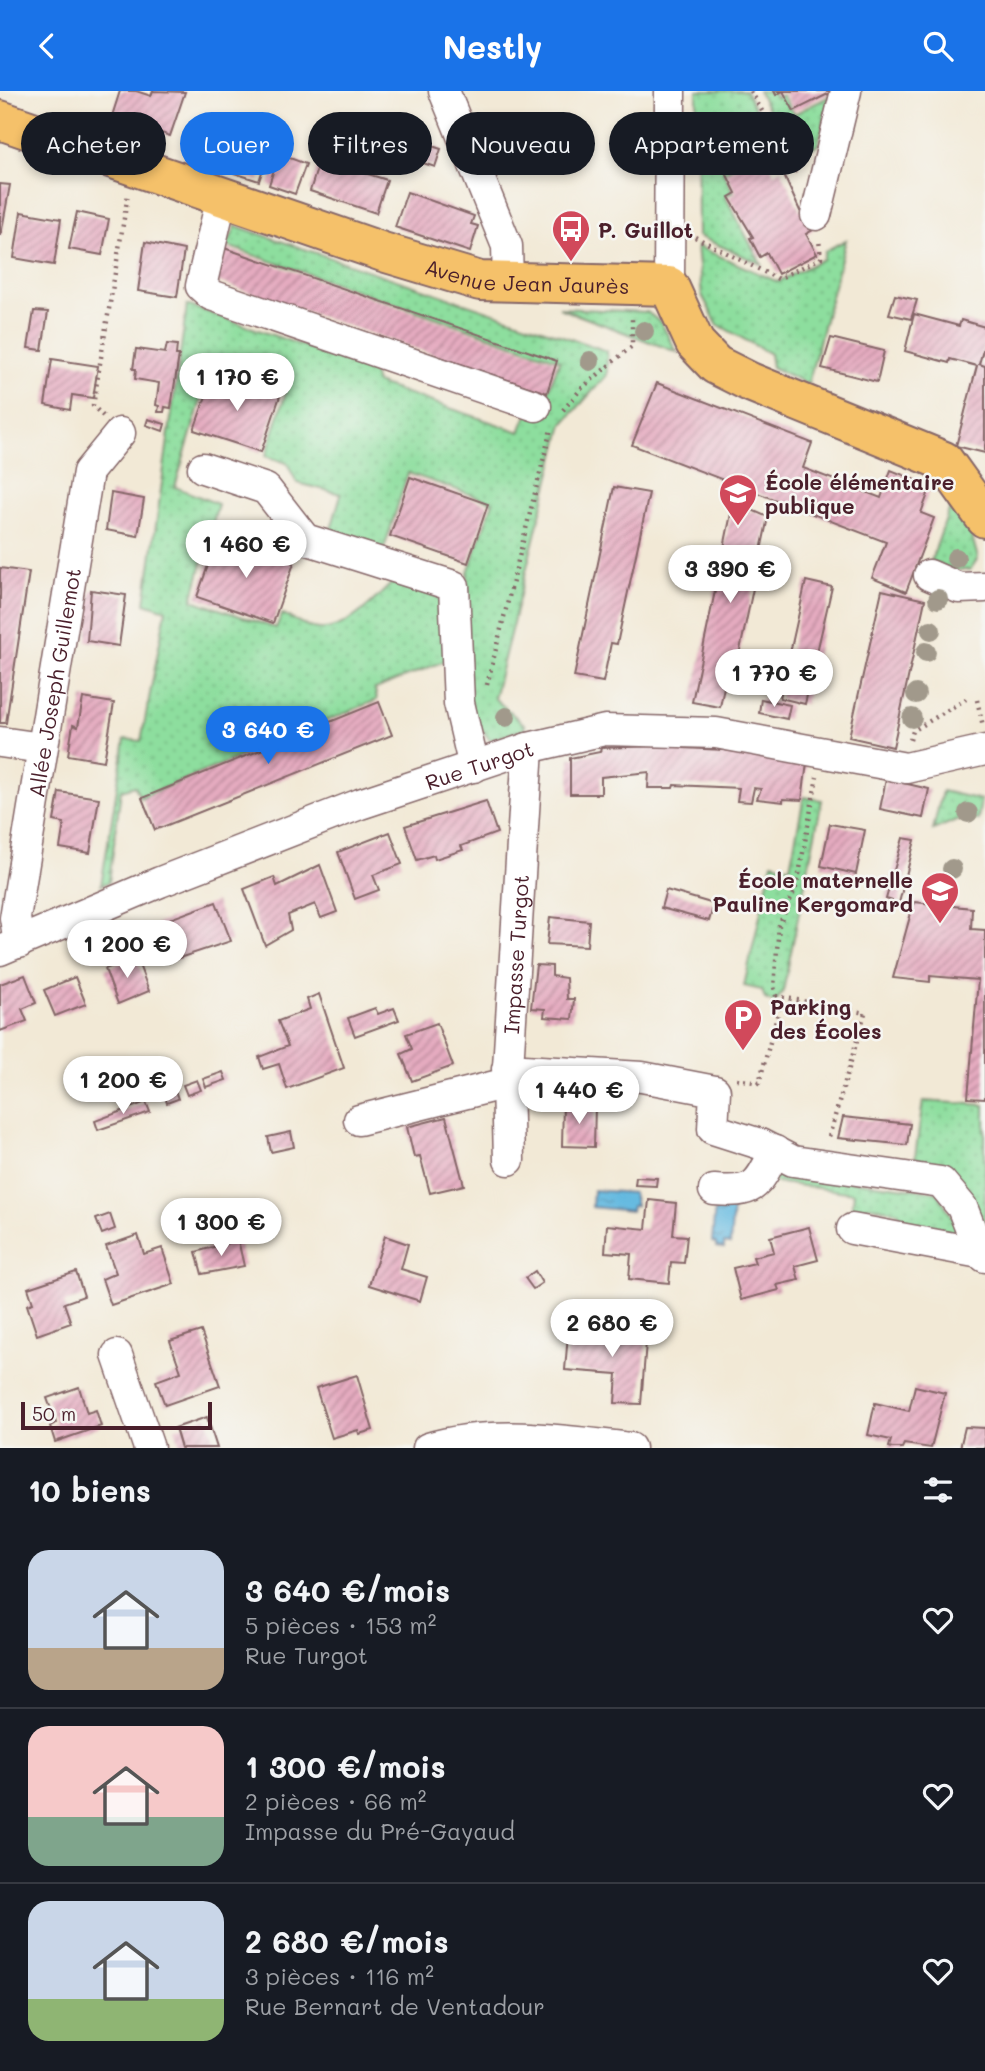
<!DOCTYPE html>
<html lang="fr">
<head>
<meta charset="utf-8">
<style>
	:root { --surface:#171b24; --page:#242831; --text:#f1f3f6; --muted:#9ea1a6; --line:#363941; --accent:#1a73e8 }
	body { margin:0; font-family:Mali,sans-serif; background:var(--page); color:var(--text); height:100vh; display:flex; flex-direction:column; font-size:26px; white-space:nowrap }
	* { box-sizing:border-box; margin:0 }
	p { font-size:23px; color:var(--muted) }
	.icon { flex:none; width:38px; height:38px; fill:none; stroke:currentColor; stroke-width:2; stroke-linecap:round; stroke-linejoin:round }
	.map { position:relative; height:1357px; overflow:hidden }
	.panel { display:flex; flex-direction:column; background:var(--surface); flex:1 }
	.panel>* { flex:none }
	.top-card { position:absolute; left:21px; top:21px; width:943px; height:63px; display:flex; gap:14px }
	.scale { position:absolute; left:21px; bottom:18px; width:191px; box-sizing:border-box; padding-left:7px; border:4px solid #4a1f2b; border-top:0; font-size:19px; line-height:24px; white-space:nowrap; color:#4a1f2b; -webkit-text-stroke:5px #f6f6f2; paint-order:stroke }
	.price { position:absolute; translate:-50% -60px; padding:0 16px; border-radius:24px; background:#fff; color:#222; font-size:23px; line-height:46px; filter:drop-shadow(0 2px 4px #0008) }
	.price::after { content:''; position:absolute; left:50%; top:42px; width:21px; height:16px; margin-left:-10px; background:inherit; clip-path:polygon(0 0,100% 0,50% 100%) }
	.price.on { background:var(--accent); color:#fff }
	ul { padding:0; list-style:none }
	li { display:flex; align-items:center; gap:21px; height:175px; padding:0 28px }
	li+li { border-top:2px solid var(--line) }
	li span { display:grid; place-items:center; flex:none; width:196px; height:140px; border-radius:21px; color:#555 }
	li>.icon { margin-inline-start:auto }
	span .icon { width:84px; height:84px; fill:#fffc; stroke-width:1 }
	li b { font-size:30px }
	h2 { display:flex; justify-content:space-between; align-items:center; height:84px; padding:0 28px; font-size:30px }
	.tag { padding:0 24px; border-radius:32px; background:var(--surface); box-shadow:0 4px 10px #0003; font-size:24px; line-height:63px }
	.tag.on { background:var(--accent); color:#fff }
	header { display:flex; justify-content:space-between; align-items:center; height:91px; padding:0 28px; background:var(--accent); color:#fff; font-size:32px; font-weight:800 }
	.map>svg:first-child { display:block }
	.grass { fill:url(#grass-dots); stroke:#6c7e64; stroke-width:2 }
	.water { fill:url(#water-ripples); stroke:#576c86; stroke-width:2 }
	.building { fill:url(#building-hatch) }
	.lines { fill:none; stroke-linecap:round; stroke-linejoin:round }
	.minor-casing { stroke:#856667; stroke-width:33 }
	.major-casing { stroke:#856667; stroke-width:42 }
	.path { stroke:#856667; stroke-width:4.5; stroke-dasharray:2 5; stroke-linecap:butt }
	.minor { stroke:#fff; stroke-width:30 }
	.major { stroke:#f5c16b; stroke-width:38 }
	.tree { fill:#a1998b }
	.labels { text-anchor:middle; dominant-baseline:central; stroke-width:5; stroke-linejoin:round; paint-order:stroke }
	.poi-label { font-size:21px; font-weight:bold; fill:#4a1f2b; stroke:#f6f6f2; text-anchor:start }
	.street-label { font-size:21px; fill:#4a1f2b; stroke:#f6f6f2 }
</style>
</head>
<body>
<header><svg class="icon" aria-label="back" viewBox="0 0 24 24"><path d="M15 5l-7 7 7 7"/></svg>Nestly<svg class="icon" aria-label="search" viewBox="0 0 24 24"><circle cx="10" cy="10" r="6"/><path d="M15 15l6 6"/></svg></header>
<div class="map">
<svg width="985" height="1357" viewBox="0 0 985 1357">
	<defs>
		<pattern id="grass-dots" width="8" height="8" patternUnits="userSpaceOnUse" patternTransform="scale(1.75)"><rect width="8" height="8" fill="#8dde9e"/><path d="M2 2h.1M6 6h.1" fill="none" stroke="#7bbe88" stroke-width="1.8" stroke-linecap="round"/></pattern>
		<pattern id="water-ripples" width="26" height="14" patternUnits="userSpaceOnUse" patternTransform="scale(1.75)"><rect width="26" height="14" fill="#64b9e0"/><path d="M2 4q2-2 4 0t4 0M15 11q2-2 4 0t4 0" fill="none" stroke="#5496b6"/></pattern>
		<pattern id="building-hatch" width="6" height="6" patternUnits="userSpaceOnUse" patternTransform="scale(1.75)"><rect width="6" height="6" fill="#e5abc0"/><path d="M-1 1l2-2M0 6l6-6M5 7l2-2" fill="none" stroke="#bc8b9c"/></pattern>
	</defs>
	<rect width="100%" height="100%" fill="#f6f6f2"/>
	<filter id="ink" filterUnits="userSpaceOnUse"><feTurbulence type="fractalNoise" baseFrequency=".0143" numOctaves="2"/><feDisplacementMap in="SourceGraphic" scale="14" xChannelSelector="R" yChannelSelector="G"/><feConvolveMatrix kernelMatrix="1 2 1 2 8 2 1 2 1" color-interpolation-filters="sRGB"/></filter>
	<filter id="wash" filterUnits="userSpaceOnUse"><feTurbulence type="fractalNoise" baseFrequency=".00686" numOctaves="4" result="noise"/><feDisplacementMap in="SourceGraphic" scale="28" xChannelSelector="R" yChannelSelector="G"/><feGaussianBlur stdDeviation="1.57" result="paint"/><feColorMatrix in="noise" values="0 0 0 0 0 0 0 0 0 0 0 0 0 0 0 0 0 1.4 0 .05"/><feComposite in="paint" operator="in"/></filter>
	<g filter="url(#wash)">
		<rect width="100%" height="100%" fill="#f2e9d6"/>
		<g class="grass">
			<polygon points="697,0 746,0 774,55 723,81 733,101 725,105 761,173 698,145"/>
			<polygon points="758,0 772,0 776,7 782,4 794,23 830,5 818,54 806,60 797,45 786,50"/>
			<path d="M 236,135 L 607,260 L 607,284 L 563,333 L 494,607 L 525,634 L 524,638 L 490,649 L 470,623 L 466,570 L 468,481 L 493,411 L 408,382 L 383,461 L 330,442 L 341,403 L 297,392 L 287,372 L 266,365 L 286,301 L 211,275 L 175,396 L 218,413 L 192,509 L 276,537 L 282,523 C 292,527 303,534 313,537 C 343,545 374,509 393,491 L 446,508 L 447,569 L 375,598 L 377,609 L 140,707 L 135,695 L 121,699 L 109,791 L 101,794 L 125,648 L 141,650 L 166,519 L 145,512 L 187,214 L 372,279 L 376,292 L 520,341 L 526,326 L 544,311 L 560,269 L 227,155 Z"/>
			<polygon points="846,149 808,293 772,276 770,263 717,233 702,204 697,155 778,191 823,168 825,160"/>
			<polygon points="559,217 647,221 661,232 677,261"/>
			<polygon points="953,408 969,435 978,467 970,479 953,479 931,470"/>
			<polygon points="942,700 981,709 978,729 959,728 933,739"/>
			<polygon points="804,706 822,709 783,900 775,912 765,908 762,899 744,895 772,771 790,776"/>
			<polygon points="923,1010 985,1014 985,1137 955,1087 915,1066"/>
			<polygon points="774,1080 937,1101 967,1150 902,1140 899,1121 870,1115 852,1120 854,1102 773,1091"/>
		</g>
		<g class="water">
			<polygon points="593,1099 633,1102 636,1115 632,1115 631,1120 592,1116"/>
			<polygon points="715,1114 733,1116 730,1153 724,1152 724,1157 716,1156 716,1152 712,1151"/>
		</g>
		<g id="blocks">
			<g class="building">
				<polygon points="120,0 136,0 151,5 153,0 185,1 170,45 112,25"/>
				<polygon points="774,0 834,0 794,20 783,0 776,4"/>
				<polygon points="198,27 230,37 219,69 188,59"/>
				<polygon points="241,50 269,60 259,90 231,81"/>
				<polygon points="274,52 282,54 279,63 306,73 295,103 269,94 275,75 267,72"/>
				<polygon points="423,52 441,58 435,76 417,70"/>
				<polygon points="763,62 774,82 781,78 800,120 803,119 813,139 806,143 817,163 778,183 767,162 760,166 750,147 753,146 729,106 736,102 726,82"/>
				<polygon points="320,68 387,89 376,122 310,100"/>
				<polygon points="0,93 10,94 1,144 0,144"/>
				<polygon points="407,101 474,125 471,133 478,135 470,161 395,136"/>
				<polygon points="21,121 61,128 54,174 14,167"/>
				<polygon points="77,121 109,128 102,164 69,158"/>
				<polygon points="145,151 184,159 177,206 138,200"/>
				<polygon points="224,157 557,270 547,302 213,189"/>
				<polygon points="895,204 917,209 911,228 889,223"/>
				<polygon points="34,220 48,221 42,259 28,257"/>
				<polygon points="914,223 959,235 961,229 985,236 985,252 979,273 985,275 985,362 956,355 977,275 950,268 949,272 905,260"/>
				<polygon points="831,247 884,260 877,291 822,277"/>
				<polygon points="167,253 177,254 176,264 179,264 171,317 165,316 164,321 158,321 159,315 156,314 159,292 135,288 136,278 133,278 136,258 165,262"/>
				<polygon points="52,268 98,275 93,307 72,304 70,319 45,314"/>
				<polygon points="214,282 280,305 261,361 194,339"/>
				<polygon points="657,292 812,352 803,377 881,407 891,379 931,395 921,422 934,427 906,501 872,487 886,451 632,354"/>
				<polygon points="148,328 165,333 163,340 146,334"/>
				<polygon points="410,386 488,413 468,472 390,445"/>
				<polygon points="614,396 649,402 617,553 611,552 603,591 574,586"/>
				<polygon points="111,402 144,408 138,445 106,439"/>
				<polygon points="732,418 751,422 752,419 768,426 734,588 726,586 720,616 692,611"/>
				<polygon points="218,446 294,472 273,532 197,506"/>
				<polygon points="0,477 29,481 6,632 0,632"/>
				<polygon points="806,490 832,496 805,613 780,607"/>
				<polygon points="91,499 126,504 119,555 87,550"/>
				<polygon points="882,499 925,509 893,656 849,646"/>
				<polygon points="83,607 114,612 104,670 68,664 73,634 78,636"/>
				<polygon points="761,608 790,614 787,628 759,622"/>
				<polygon points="379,611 392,644 155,739 142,707"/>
				<polygon points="683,654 683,657 725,659 807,672 802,709 783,708 783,711 757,708 761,698 754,697 751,711 737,710 739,697 674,694 673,697 648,697 649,681 601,686 601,703 570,703 570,667 600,661 601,657"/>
				<polygon points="886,688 929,698 923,727 880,718"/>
				<polygon points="59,701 99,707 90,762 60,757 64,732 54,730"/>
				<polygon points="486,710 497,742 461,755 463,759 435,768 434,764 417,769 405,735"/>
				<polygon points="830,733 865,739 856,783 821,775"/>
				<polygon points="390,741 402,773 373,784 379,799 355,808 338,761"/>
				<polygon points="903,747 915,749 899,812 886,808"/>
				<polygon points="320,774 337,821 321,827 315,813 288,824 291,839 265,854 244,798 274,786 277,795"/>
				<polygon points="666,799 714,813 709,830 661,817"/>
				<polygon points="216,811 231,850 170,870 156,833"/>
				<polygon points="914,811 972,817 971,838 985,839 985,1008 968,1007 978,889 930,885 930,891 893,887"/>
				<polygon points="550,826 589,830 587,855 547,853"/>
				<polygon points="136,866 149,900 118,913 105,878"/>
				<polygon points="536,874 552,875 552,885 566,887 567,908 574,908 572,928 544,926 545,918 531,917"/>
				<polygon points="25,884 36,912 22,918 27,930 0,940 0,893"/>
				<polygon points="75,886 86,913 55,925 44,899"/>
				<polygon points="319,903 344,977 287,998 279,973 263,978 259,966 288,955 278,930 310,918 307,908"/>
				<polygon points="375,917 378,923 394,917 399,929 355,945 348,927"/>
				<polygon points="437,932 453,975 412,990 401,963 412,958 406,943"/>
				<polygon points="223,981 226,989 206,996 203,988"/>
				<polygon points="171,988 178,1008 167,1012 160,993"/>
				<polygon points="197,989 201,999 187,1004 183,994"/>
				<polygon points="146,1011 150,1021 98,1039 95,1030"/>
				<polygon points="563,1013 595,1014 594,1056 562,1055"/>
				<polygon points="446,1026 464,1094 430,1102 420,1065 414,1066 407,1036"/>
				<polygon points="843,1026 910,1033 907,1054 838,1047"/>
				<polygon points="291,1041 294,1056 271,1061 268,1046"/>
				<polygon points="636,1086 657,1087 656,1095 635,1094"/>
				<polygon points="649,1109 676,1112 673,1144 687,1145 684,1172 671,1171 669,1192 629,1188 631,1163 605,1161 607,1134 646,1138"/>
				<polygon points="110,1123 115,1138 102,1143 96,1128"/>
				<polygon points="809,1136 818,1169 795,1175 799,1189 777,1194 779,1199 741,1209 733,1177 755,1172 753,1166 774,1161 770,1146"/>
				<polygon points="138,1144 144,1163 162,1157 174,1193 111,1214 102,1188 116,1182 106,1155"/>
				<polygon points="385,1145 408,1153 401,1178 427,1186 420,1210 369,1194"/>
				<polygon points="238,1149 244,1175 202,1183 196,1161"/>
				<polygon points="535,1180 542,1192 533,1198 525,1187"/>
				<polygon points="76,1181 84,1205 64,1212 71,1232 37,1244 27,1214 33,1212 28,1197"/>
				<polygon points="601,1235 647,1239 641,1313 615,1312 617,1283 565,1279 568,1243 600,1246"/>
				<polygon points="201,1240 220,1295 165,1314 156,1290 181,1281 170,1250"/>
				<polygon points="357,1284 373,1339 359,1343 358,1339 332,1347 316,1297"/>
				<polygon points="915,1295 945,1302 931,1357 904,1353 902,1357 892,1357 889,1356 891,1349 868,1344 875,1312 909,1320"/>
				<polygon points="79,1296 87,1322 96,1319 101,1335 55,1351 50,1335 56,1332 47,1307"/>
				<polygon points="207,1326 217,1357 181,1357 175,1337"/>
				<polygon points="965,1336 985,1337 985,1357 960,1357"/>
			</g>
		</g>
	</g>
	<g filter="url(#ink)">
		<use href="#blocks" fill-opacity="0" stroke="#856667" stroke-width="2"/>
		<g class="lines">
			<defs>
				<g id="minor">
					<polyline points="444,0 507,155 508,191"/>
					<polyline points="222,105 201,195 211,204 536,315"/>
					<polyline points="816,124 846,0"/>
					<polyline points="669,195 670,0"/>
					<polyline points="203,377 266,398 305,448 454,495 459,612 474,676"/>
					<polyline points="929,484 959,497 985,496"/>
					<polyline points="0,651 42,657"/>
					<path id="s1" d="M 19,852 L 15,827 L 88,381 L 120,342"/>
					<path id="s2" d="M 0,859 L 160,791 L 360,713 L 528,657 L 605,639 L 716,642 L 906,677 L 985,659"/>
					<polyline points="507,978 642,986 715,1000 713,1038 760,1053 793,1070 941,1091 962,1116 980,1162 985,1166"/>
					<polyline points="359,1029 507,992"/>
					<path id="s3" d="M 509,1069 L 507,992 L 528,657"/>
					<path d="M 714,1099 C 755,1102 757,1096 775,1060"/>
					<polyline points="852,1138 980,1162"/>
					<polyline points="117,1264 149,1357"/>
					<path d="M 428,1357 C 491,1338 565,1349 630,1357"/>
				</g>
				<g id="major">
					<path id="s4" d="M 0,29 L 383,161 L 480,190 L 669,195 L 695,252 L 716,274 L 750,291 L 944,370 L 985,427"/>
				</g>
			</defs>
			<use href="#minor" class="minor-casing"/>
			<use href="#major" class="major-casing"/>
			<g class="path">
				<polyline points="751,0 795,80 800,81"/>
				<polyline points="695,146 778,188 821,167 819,149"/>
				<polyline points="563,319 582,297 632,255 632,226"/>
				<polyline points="103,325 93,315 128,103"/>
				<polyline points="487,594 551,338"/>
				<polyline points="977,609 983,635"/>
				<polyline points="910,649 913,640 966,608"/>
				<polyline points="776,905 865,922 828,1049"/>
				<polyline points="737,988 759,992 779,918 774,896 779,834 797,794 817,686"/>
			</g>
			<use href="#minor" class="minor"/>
			<use href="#major" class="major"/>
		</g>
		<g class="tree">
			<circle cx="497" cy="72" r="10"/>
			<circle cx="644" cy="240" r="10"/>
			<circle cx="590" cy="270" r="10"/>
			<circle cx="956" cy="467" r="10"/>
			<circle cx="938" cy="508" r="10"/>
			<circle cx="931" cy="539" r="10"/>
			<circle cx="926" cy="561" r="10"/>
			<circle cx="916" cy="603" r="10"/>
			<circle cx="506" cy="626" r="10"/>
			<circle cx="912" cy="627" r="10"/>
			<circle cx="968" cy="722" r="10"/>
			<circle cx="952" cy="778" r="10"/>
		</g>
	</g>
	<defs>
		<symbol id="bus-pin" viewBox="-11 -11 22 30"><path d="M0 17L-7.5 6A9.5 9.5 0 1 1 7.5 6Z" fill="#d1495b" stroke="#f6f6f2"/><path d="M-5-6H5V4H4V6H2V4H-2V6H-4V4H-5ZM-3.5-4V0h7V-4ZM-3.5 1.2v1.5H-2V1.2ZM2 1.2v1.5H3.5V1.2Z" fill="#fff"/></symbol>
		<symbol id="school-pin" viewBox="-11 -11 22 30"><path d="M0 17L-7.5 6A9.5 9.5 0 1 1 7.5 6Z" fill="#d1495b" stroke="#f6f6f2"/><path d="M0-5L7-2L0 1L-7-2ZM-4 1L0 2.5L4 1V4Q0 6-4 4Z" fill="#fff"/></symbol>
		<symbol id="parking-pin" viewBox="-11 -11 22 30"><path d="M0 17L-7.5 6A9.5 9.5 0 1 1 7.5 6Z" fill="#d1495b" stroke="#f6f6f2"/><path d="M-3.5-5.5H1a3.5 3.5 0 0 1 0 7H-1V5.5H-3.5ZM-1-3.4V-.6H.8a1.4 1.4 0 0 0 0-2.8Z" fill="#fff"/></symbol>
	</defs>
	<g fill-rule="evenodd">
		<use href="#bus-pin" x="549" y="116" width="44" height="60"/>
		<use href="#school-pin" x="716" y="380" width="44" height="60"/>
		<use href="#school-pin" x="918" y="778" width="44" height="60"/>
		<use href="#parking-pin" x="721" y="905" width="44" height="60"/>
	</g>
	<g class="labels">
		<g class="poi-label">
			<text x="598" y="138">P. Guillot</text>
			<text x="765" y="390">École élémentaire<tspan x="765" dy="24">publique</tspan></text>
			<text x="913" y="788" text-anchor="end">École maternelle<tspan x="913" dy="24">Pauline Kergomard</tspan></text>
			<text x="770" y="915">Parking<tspan x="770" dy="24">des Écoles</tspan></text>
		</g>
		<g class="street-label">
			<text stroke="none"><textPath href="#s4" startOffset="553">Avenue Jean Jaurès</textPath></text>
			<text stroke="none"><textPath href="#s1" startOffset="264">Allée Joseph Guillemot</textPath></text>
			<text stroke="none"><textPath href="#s2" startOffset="514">Rue Turgot</textPath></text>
			<text stroke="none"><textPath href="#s3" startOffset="206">Impasse Turgot</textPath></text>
		</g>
	</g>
</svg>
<div class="scale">50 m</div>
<b class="price" style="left:237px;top:322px">1 170 €</b>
<b class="price" style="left:246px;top:489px">1 460 €</b>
<b class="price" style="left:730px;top:514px">3 390 €</b>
<b class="price" style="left:774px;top:618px">1 770 €</b>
<b class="price on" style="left:268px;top:675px">3 640 €</b>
<b class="price" style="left:127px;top:889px">1 200 €</b>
<b class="price" style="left:123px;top:1025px">1 200 €</b>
<b class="price" style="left:579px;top:1035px">1 440 €</b>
<b class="price" style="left:221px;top:1167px">1 300 €</b>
<b class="price" style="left:612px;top:1268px">2 680 €</b>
<div class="top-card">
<a class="tag">Acheter</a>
<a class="tag on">Louer</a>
<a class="tag">Filtres</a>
<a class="tag">Nouveau</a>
<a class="tag">Appartement</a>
</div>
</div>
<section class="panel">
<h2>10 biens<svg class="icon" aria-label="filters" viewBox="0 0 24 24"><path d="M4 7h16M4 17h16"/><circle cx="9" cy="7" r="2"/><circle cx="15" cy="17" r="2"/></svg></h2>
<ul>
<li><span style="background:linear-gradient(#c9d6e8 70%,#b9a48a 0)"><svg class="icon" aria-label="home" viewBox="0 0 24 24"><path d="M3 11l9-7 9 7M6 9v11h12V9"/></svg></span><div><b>3 640 €/mois</b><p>5 pièces · 153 m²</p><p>Rue Turgot</p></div><svg class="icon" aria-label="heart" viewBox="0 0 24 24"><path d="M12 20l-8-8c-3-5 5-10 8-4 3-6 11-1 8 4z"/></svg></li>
<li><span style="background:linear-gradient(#f6c9c9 65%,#7fa58c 0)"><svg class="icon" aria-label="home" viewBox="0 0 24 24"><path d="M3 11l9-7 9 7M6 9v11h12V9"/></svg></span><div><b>1 300 €/mois</b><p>2 pièces · 66 m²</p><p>Impasse du Pré-Gayaud</p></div><svg class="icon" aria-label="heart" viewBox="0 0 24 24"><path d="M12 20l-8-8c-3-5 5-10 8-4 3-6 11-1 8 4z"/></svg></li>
<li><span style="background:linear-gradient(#c9d6e8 70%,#8fb573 0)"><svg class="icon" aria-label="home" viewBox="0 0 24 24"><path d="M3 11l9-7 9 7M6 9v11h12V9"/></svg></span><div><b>2 680 €/mois</b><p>3 pièces · 116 m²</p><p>Rue Bernart de Ventadour</p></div><svg class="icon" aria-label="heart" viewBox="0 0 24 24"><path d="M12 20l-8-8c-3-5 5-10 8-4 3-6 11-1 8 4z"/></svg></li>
</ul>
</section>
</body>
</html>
